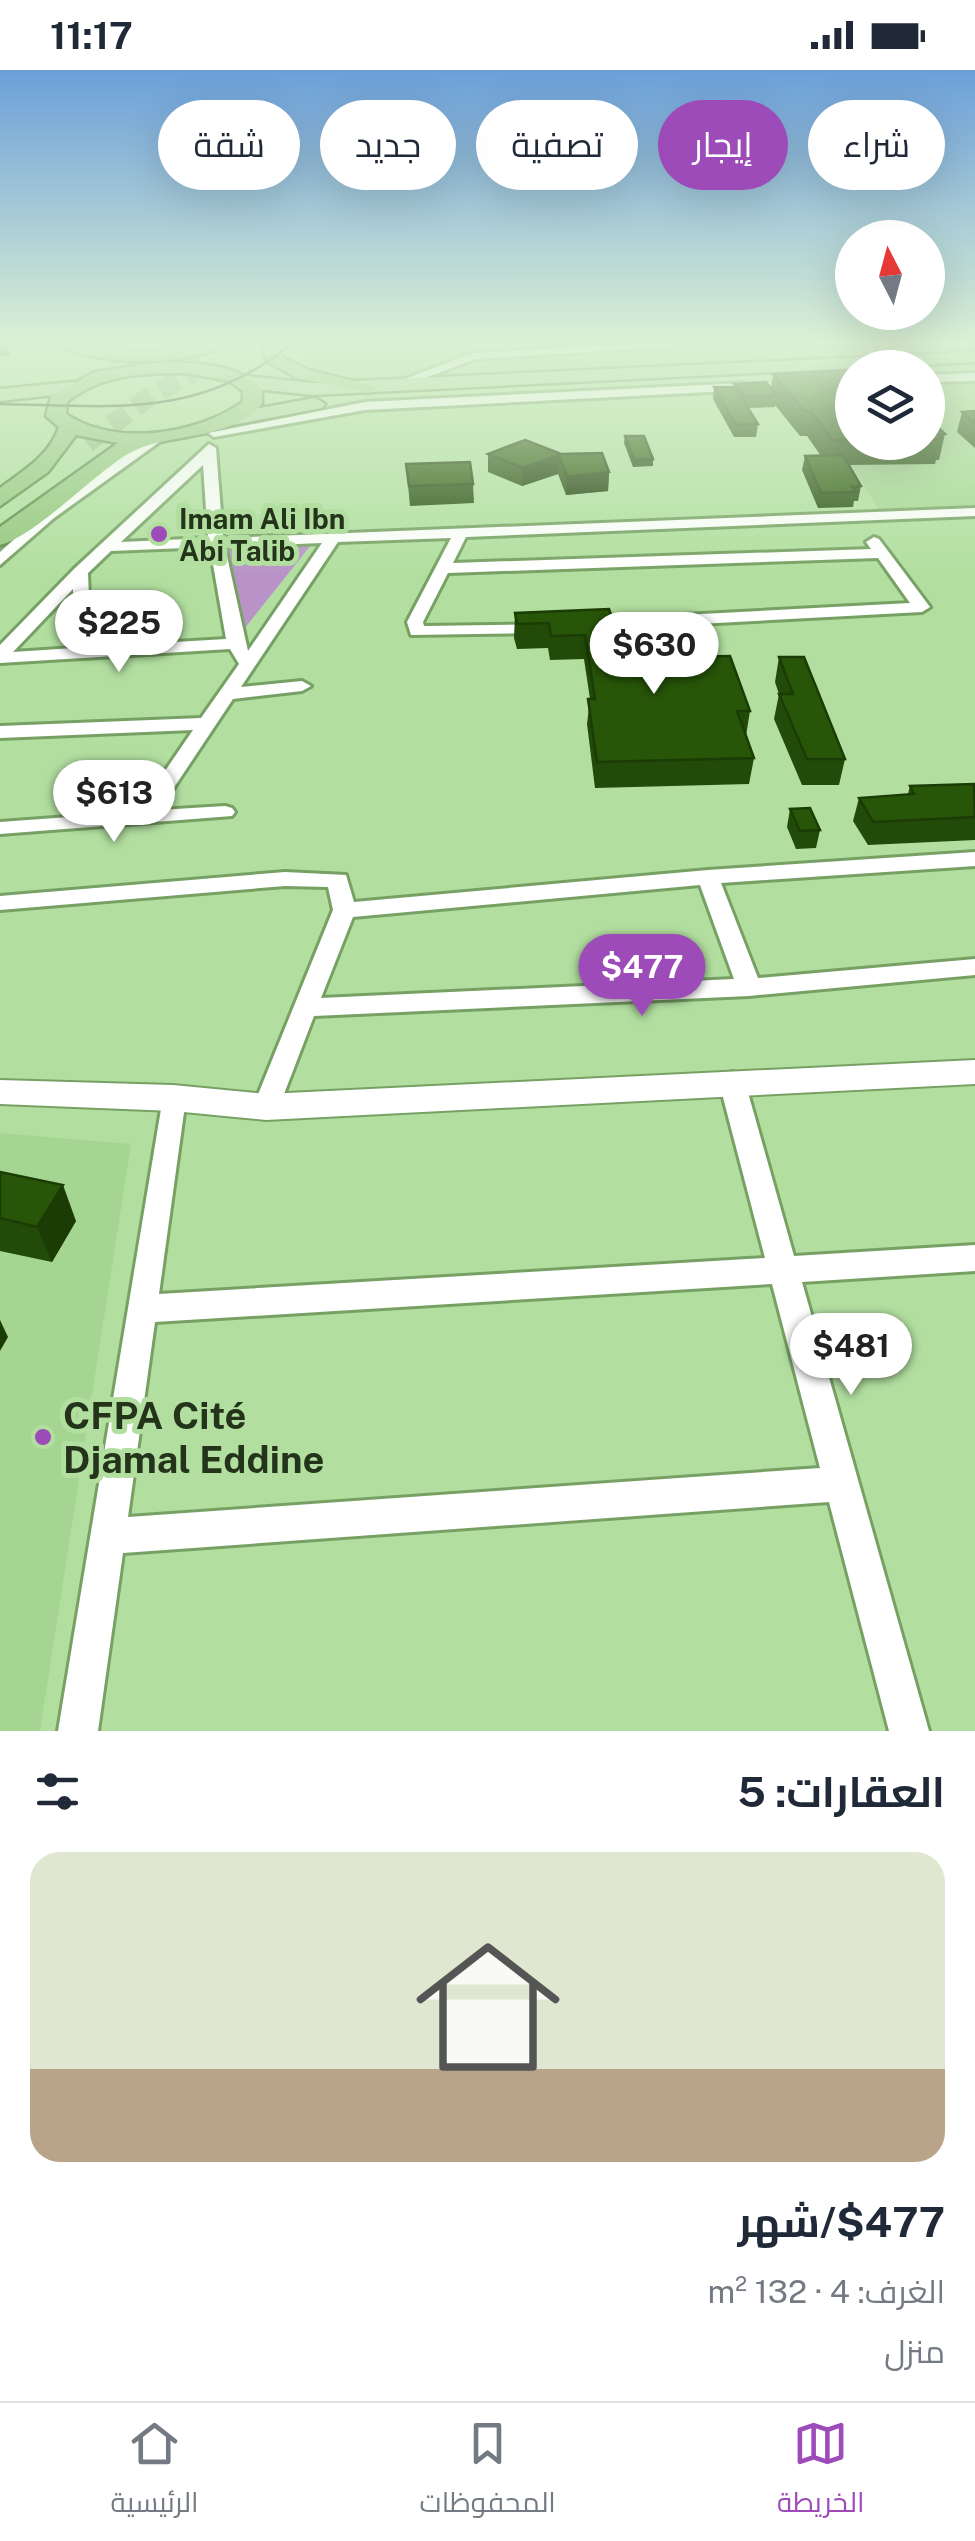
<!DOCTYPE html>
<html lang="ar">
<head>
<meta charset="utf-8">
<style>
	:root { --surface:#fff; --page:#f6f6f7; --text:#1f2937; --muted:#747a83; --line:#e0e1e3; --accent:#9e4bba }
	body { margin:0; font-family:"Public Sans",Cairo,sans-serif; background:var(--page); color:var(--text); direction:rtl; height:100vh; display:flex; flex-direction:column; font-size:38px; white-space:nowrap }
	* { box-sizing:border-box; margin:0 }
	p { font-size:32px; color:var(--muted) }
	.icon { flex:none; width:55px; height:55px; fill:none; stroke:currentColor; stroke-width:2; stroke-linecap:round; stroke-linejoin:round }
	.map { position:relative; height:1661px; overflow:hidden; direction:ltr }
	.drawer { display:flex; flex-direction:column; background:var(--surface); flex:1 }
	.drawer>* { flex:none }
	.hud { position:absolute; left:30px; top:30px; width:915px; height:90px; direction:rtl; display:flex; gap:20px }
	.needle { width:65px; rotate:354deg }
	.fabs { position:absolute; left:835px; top:150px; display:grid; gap:20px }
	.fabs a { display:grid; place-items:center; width:110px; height:110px; border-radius:50%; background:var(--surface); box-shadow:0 10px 40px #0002; font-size:50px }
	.price { position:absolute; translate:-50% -85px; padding:0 22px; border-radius:35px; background:#fff; color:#222; font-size:32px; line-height:65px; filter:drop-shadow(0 2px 5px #0008) }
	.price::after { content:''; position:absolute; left:50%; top:60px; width:30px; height:22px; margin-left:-15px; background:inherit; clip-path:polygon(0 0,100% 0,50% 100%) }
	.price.current { background:var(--accent); color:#fff }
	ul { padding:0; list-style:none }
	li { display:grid; align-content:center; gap:20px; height:530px; padding:0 30px }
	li+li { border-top:2px solid var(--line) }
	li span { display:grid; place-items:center; height:310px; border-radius:30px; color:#555 }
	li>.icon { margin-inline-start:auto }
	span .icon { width:180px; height:180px; fill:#fffc; stroke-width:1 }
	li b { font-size:42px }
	h2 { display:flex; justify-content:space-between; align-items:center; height:120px; padding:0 30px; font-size:42px }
	.chip { padding:0 35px; border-radius:45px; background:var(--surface); box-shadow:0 10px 40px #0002; font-size:35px; line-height:90px }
	.chip.current { background:var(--accent); color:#fff }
	.status { display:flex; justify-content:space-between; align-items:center; height:70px; padding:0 50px; background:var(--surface); direction:ltr }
	.status svg { height:28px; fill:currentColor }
	.tab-bar { display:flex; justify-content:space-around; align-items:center; height:140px; border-top:2px solid var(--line); background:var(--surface); font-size:28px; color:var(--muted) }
	.tab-bar a { display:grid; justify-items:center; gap:5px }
	.tab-bar .current { color:var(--accent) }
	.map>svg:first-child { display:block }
	.built { fill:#a5d691 }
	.green { fill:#b993c7 }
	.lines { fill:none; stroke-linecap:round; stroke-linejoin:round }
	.trunk-tunnel { stroke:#95bd85; stroke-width:20; stroke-dasharray:20 10; stroke-linecap:butt }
	.minor-casing { stroke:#77a164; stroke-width:6 }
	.tertiary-casing { stroke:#77a164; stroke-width:4 }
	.primary-casing { stroke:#5d8b47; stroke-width:5 }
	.trunk-casing { stroke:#5d8b47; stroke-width:5 }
	.minor { fill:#fff; fill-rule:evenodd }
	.tertiary { fill:#fff; fill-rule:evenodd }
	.primary { fill:#b0d69f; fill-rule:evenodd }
	.trunk { fill:#96c87f; fill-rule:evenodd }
	.tram { stroke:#435b39; stroke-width:2.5 }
	.wall { fill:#224a08 }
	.shaded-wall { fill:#1c3c06 }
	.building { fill:#285609; stroke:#1c3c06; stroke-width:2.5 }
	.poi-dot { fill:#9e4bba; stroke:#b2dfa0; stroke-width:4 }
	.labels { text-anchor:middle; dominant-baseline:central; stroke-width:10; stroke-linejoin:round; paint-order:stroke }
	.far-poi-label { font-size:28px; font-weight:bold; fill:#23341b; stroke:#b2dfa0; text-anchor:start }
	.near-poi-label { font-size:38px; font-weight:bold; fill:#23341b; stroke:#b2dfa0; text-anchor:start }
</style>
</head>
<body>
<div class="status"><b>11:17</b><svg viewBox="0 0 49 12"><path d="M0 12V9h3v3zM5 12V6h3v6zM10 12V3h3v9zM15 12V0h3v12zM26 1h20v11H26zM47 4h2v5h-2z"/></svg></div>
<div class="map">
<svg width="975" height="1661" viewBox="0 0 975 1661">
	<rect width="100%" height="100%" fill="#b2dfa0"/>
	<g class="built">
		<polygon points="300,272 975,272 975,282 352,312 302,301"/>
		<polygon points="975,307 975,435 879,440 802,316 852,372 928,372 928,310"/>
		<polygon points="0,1063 131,1074 40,1661 0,1661"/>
	</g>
	<polygon class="green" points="315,470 244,559 227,475"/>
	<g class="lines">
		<polyline class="trunk-tunnel" points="87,373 149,327 210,292"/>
		<defs>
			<g id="minor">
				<polygon points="669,272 746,272 475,289 399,318 389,315 473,283"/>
				<polygon points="969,272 975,272 975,276"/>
				<polygon points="975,303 975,311 928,312 928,305"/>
				<polygon points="744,313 750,317 748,320 365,340 214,367 208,363 365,332"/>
				<polygon points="153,365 165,368 54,448 0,495 0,482 44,442"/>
				<path d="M 209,374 L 216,378 L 223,468 L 975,438 L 975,446 L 466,467 L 453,493 L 871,479 L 866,472 L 874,467 L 879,469 L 930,537 L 922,542 L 587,560 L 579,555 L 587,550 L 910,533 L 878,488 L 448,503 L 423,552 L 424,556 L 551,554 L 551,562 L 545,563 L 411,565 L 407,552 L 451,468 L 338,472 L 241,617 L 302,611 L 311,616 L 302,621 L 233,629 L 159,740 L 225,736 L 232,738 L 235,742 L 232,746 L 0,764 L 0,752 L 137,742 L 193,660 L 0,668 L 0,656 L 201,648 L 239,594 L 230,579 L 0,593 L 0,575 L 74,499 ZM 203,395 L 208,468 L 121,472 ZM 322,473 L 248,581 L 225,477 ZM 210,477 L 226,569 L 91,577 L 88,503 L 111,481 ZM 73,519 L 74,578 L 13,582 Z"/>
				<path d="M 975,782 L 975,796 L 721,813 L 758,908 L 975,889 L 975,905 L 749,926 L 314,946 L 279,1037 L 275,1044 L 266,1047 L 257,1044 L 253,1037 L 333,840 L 328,817 L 285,816 L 0,840 L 0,826 L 285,802 L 346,805 L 354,832 L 708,800 ZM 700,815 L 734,909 L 321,928 L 353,847 Z"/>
				<path d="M 732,1002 L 741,1005 L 745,1012 L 794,1186 L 975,1175 L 975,1201 L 802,1212 L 929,1661 L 889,1661 L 829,1432 L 123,1483 L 98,1661 L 58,1661 L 164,1021 L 173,1018 L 182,1021 L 186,1028 L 159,1224 L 765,1188 L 719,1012 L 723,1005 ZM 772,1214 L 820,1398 L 128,1447 L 155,1252 Z"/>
			</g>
			<polygon id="tertiary" points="975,990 975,1014 266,1050 173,1041 0,1034 0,1010 173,1015 266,1024"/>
			<g id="primary">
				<polygon points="975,282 975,292 312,325 246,318 237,312 246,306 312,313"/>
				<polygon points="73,312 80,314 80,322 0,331 0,319"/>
				<polygon points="315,328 325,334 322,338 232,355 222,349 232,343"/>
			</g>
			<g id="trunk">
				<path d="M 57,272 L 143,281 L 230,272 C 196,297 90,298 57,272 Z"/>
				<polygon points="275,272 284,288 308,300 378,317 369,323 297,308 267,291 263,277"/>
				<path d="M 153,293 C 189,292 236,292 262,319 L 262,334 C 226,374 168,360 126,385 C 92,406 35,466 0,475 L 0,457 L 118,373 L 76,365 L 48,402 L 0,436 L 0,418 C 23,401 50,385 59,357 L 46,346 L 51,326 L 95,302 ZM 186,303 L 229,311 L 243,321 L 243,332 C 196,365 115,377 66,344 L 67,332 C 101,304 144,303 186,303 Z"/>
			</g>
		</defs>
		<use href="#minor" class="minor-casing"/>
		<use href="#tertiary" class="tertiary-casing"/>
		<use href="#primary" class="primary-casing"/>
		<use href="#trunk" class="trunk-casing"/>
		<use href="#minor" class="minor"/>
		<use href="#tertiary" class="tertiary"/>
		<use href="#primary" class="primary"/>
		<use href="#trunk" class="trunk"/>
		<path class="tram" d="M 0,334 C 114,336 200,350 294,272"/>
	</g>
	<g class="wall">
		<polygon points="852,300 852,372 928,372 928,348 945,364 939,390 936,390 935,394 849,395 861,416 858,431 854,431 853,437 818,438 802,400 805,386 821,386 807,366 800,366 775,335 775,337 748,338 758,354 756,367 734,367 713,329 714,317 734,317 734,314 771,318 773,304"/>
		<polygon points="975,341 975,378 957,362 962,342"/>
		<polygon points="625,366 653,389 653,396 633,397 624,373"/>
		<polygon points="525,370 609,402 608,421 566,425 558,404 522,416 488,402 488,384"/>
		<polygon points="406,394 473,414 474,433 410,436"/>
		<polygon points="609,539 625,588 750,641 746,666 754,688 749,714 595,718 587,654 590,629 584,589 550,590 548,578 517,579 514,568 515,543"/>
		<polygon points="779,587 845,689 839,715 802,715 774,649 779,624 775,612"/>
		<polygon points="910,716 975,716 975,770 868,775 853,751 859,728 908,724"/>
		<polygon points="790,739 820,760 816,778 796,779 787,757"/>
		<polygon points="0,1102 76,1151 52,1192 0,1181"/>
	</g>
	<g class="shaded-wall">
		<polygon points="7,272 10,285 0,287 0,273"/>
		<polygon points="559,385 558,404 522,416 523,398"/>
		<polygon points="609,402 608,421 566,425 567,407"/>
		<polygon points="63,1115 76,1151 52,1192 37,1157"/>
		<polygon points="0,1250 8,1267 0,1281"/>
	</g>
	<g class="building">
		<polygon points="852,300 852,370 832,370 811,341 804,341 773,304"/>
		<polygon points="766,312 776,325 745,327 734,314"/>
		<polygon points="714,317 735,317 758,354 736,355"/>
		<polygon points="975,341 975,353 962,342"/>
		<polygon points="928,348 945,364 938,365 941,369 928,369"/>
		<polygon points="625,366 644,366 653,389 634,390"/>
		<polygon points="525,370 561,384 602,383 609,402 567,407 559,385 523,398 488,384"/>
		<polygon points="843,385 861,416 852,417 856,422 821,423 805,386"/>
		<polygon points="470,392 473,414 409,416 406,394"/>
		<polygon points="609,539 625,588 730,586 750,641 737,641 754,688 597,692 588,629 595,629 585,565 551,566 549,553 517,554 515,543"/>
		<polygon points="779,587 804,587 845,689 807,689 779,624 793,624"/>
		<polygon points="974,714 975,747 873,752 859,728 914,724 910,716"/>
		<polygon points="810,738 820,760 800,761 790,739"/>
		<polygon points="0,1102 63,1115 37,1157 0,1148"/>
	</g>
	<linearGradient id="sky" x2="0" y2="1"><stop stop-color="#6b9fd9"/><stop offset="0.54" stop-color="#dcf1d4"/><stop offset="1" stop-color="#dcf1d4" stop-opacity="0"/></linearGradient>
	<rect width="975" height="505" fill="url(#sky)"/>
	<g class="poi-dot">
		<circle cx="159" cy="464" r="10"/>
		<circle cx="43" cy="1367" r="10"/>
	</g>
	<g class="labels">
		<g class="far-poi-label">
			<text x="179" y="448">Imam Ali Ibn<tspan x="179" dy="32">Abi Talib</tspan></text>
		</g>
		<g class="near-poi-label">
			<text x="63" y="1345">CFPA Cité<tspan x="63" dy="44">Djamal Eddine</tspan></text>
		</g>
	</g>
</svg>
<div class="fabs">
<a><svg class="needle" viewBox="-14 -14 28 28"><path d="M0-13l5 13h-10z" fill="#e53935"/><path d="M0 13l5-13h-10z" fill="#747a83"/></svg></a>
<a><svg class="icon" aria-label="layers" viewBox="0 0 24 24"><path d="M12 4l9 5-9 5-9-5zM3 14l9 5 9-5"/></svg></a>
</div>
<b class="price" style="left:119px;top:605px">$225</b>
<b class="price" style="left:654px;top:627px">$630</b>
<b class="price" style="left:114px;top:775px">$613</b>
<b class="price current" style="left:642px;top:949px">$477</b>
<b class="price" style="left:851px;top:1328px">$481</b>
<div class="hud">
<a class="chip">شراء</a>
<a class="chip current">إيجار</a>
<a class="chip">تصفية</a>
<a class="chip">جديد</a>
<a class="chip">شقة</a>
</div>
</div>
<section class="drawer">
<h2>العقارات: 5<svg class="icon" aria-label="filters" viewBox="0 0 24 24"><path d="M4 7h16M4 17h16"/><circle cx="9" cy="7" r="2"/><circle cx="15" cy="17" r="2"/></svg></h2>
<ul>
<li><span style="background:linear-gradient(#dfe7d0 70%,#b9a48a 0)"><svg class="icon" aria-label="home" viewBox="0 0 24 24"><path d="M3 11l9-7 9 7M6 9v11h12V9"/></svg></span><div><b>$477/شهر</b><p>الغرف: 4 · 132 m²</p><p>منزل</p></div></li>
</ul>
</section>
<nav class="tab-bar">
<a class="current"><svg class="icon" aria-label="map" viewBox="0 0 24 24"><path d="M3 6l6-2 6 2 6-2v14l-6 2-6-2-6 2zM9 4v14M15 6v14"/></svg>الخريطة</a>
<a><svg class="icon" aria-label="saved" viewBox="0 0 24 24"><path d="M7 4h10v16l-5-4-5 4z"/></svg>المحفوظات</a>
<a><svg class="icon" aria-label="home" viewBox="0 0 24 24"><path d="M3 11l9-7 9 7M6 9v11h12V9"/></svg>الرئيسية</a>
</nav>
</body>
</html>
